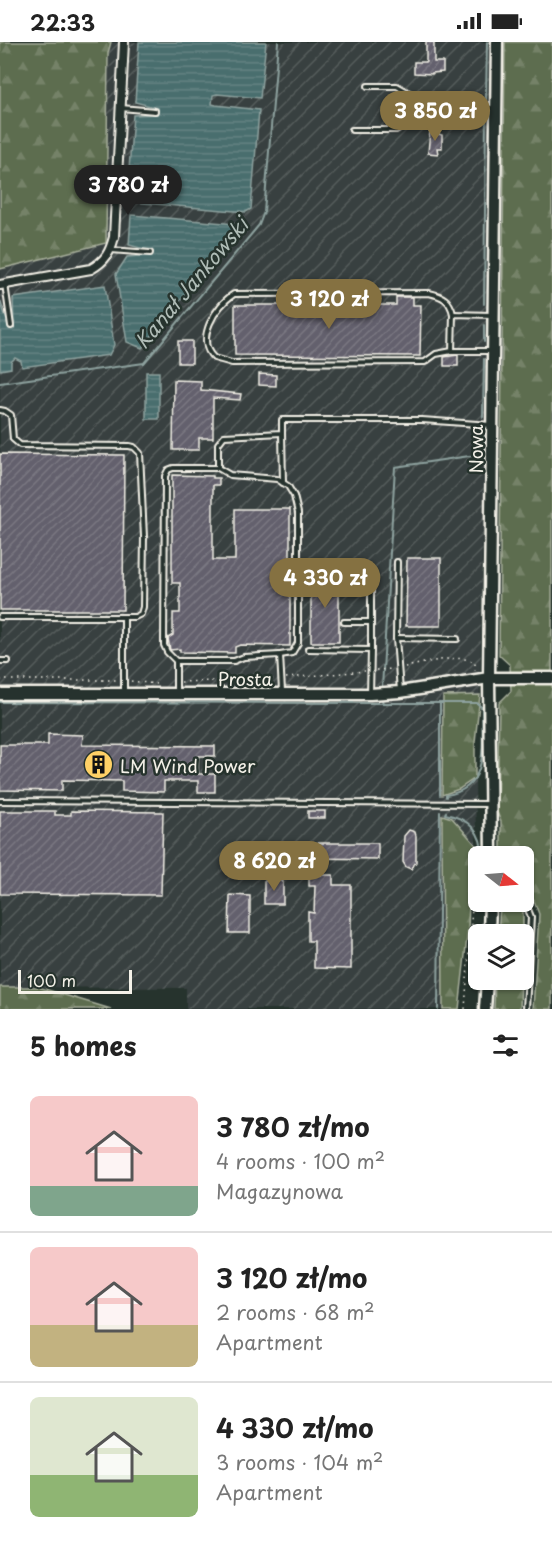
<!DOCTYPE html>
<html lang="en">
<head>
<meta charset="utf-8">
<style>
	:root { --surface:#fff; --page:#f6f6f6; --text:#222; --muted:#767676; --line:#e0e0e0; --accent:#857141 }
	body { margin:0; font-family:"Playpen Sans",sans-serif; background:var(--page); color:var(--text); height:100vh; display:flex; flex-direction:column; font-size:22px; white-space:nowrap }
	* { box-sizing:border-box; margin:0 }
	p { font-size:20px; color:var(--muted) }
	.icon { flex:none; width:33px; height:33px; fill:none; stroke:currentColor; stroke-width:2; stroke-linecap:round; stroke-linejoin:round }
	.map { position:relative; height:967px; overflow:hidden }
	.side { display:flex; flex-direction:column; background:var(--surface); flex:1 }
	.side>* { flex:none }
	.needle { width:39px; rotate:107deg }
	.buttons { position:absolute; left:468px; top:804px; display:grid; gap:12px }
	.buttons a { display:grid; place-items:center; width:66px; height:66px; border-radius:9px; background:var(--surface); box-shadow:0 2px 4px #0004; font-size:30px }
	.scale { position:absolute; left:18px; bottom:15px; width:114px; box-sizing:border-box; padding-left:6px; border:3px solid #f4f1e8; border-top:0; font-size:16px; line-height:21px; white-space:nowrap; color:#f4f1e8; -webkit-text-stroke:4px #26332d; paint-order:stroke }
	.price { position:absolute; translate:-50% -51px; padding:0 14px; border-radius:21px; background:var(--accent); color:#fff; font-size:20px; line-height:39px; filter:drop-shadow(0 2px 3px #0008) }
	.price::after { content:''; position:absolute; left:50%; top:36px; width:18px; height:14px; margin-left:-9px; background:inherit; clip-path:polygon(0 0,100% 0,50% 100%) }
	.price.current { background:#222; color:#fff }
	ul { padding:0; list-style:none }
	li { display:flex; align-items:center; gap:18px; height:150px; padding:0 30px }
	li+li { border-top:2px solid var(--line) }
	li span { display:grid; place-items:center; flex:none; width:168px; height:120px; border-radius:9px; color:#555 }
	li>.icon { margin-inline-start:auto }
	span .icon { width:72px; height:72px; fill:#fffc; stroke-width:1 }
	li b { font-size:26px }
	h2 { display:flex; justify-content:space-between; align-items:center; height:72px; padding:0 30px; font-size:26px }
	.status { display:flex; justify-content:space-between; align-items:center; height:42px; padding:0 30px; background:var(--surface); direction:ltr }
	.status svg { height:16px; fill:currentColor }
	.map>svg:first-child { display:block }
	.industrial { fill:url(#industrial-furrows) }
	.forest { fill:url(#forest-firs); stroke:#a8af9c; stroke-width:1.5 }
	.water { fill:url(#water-rules); stroke:#8ea29f; stroke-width:1.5 }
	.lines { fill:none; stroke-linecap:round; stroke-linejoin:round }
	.stream { stroke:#8ea29f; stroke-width:2 }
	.building { fill:url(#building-hatch); stroke:#f4f1e8; stroke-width:1.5 }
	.lane-casing { stroke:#f4f1e8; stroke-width:8 }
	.street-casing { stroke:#f4f1e8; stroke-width:12 }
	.secondary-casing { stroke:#f4f1e8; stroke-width:15 }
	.path { stroke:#f4f1e8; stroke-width:1.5; stroke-dasharray:1.5 4.5; stroke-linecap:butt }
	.lane { stroke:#26332d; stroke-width:4 }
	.street { stroke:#26332d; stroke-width:8 }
	.secondary { stroke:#26332d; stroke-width:10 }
	.labels { text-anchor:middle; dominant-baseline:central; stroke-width:5; stroke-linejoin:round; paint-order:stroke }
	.street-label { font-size:18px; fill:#f4f1e8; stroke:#26332d }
	.poi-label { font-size:18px; fill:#f4f1e8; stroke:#26332d; text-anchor:start }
	.water-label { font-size:20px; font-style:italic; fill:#b0bdb7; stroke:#26332d }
</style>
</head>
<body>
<div class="status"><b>22:33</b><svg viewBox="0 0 49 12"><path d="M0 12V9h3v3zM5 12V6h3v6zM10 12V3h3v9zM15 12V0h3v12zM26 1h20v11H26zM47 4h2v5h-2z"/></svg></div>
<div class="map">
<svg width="552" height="967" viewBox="0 0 552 967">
	<defs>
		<pattern id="industrial-furrows" width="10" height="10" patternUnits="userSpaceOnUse" patternTransform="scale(1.5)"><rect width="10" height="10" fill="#384140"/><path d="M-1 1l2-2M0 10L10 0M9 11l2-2" fill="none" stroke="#555d5c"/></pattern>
		<pattern id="forest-firs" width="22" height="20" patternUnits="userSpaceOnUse" patternTransform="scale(1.5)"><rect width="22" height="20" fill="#5d6d4f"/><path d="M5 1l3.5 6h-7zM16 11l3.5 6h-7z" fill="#758268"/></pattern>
		<pattern id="water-rules" width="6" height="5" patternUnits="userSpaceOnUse" patternTransform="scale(1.5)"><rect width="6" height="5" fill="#4a6e6e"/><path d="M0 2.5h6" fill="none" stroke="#658383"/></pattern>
		<pattern id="building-hatch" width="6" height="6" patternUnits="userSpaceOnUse" patternTransform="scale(1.5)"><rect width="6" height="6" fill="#63616d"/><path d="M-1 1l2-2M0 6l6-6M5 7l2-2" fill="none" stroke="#7a7882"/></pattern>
	</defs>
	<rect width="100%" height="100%" fill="#26332d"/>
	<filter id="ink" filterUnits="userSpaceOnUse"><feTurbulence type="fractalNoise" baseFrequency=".0167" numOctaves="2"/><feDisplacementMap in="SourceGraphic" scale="12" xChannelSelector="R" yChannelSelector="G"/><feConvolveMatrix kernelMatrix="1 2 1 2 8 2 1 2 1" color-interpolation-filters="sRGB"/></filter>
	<g filter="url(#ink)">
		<polygon class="industrial" points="111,0 492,0 480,653 443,654 443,753 459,747 475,736 476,803 452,776 442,774 443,967 186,967 186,946 0,945 0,227 106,201 108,11"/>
		<g class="forest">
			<polygon points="0,0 111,0 108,11 106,201 0,227"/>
			<polygon points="505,0 552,0 552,967 533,967 539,872 534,859 524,847 524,814 501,814 501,780 497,770 499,661 511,649 510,623 499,613"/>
			<polygon points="480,653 475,700 475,736 459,747 442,753 443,654"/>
			<polygon points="442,773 452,776 476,803 476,832 470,833 468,886 459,967 443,967"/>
			<polygon points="506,860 515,860 523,869 523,892 498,892 500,865"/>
			<polygon points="495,938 521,938 520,967 494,967"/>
			<polygon points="0,945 38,945 111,967 0,967"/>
		</g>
		<g class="water">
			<polygon points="139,0 266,0 260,56 217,52 213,53 212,62 216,63 259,68 251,167 246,170 131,160 127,156 133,73 157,72 158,66 135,60"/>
			<polygon points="131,173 236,182 238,187 142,306 127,300 116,232 127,215 151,213 152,209 129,203"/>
			<polygon points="105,243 114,303 109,313 22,325 21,319 15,316 11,320 11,326 0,328 0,258 9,285 14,284 13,256"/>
			<rect x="146" y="330" width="13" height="47"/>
		</g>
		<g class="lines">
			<g class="stream">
				<polyline points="486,58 487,0"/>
				<polyline points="484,262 486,75"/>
				<polyline points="484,283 484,300"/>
				<polyline points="0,341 144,321 259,183 264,170 278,0"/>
				<polyline points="483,375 484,317"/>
				<polyline points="382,646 395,425 483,412 483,391"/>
				<path d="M 382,658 L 383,661 L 477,661 L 482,666 C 482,700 491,747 446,753 L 446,755"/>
				<polyline points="0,660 383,661"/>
				<polyline points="440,753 440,661"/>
				<path d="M 446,770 L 445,772 C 468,776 483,790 482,814"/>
				<polyline points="438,967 440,770"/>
			</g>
		</g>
		<g class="building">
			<polygon points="426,0 434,0 434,20 443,20 443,30 432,31 432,32 414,31 414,20 426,20"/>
			<polygon points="430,88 438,88 438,92 442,93 442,106 437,106 438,112 428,111"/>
			<polygon points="396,255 413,255 413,263 421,263 420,314 235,313 235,263 396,263"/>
			<rect x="178" y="299" width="14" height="22"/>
			<polygon points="458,313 458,324 444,324 444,315"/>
			<polygon points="259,332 276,333 276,344 259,343"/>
			<polygon points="174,338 201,339 201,348 241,352 240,358 213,356 213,396 199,396 199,408 173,408"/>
			<polygon points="0,412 124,413 123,568 0,568"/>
			<polygon points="172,433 213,434 213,436 219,436 219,443 213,443 213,518 235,518 235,467 290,467 290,604 240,603 235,605 235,611 180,610 180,607 170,608 168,596 173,593 173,571 180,571 180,541 172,541"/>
			<polygon points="407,516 441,516 441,584 406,584"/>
			<rect x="311" y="534" width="28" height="66"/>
			<polygon points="48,692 83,693 82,703 215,704 215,714 198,714 198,732 215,732 215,750 198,750 198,739 164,739 164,750 122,749 122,739 62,738 62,749 0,748 0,703 48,703"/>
			<polygon points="0,769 55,769 55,773 71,773 71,769 163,770 161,853 0,852"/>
			<rect x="308" y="769" width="17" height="7"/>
			<polygon points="409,788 415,790 416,794 416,820 411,827 406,825 403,820 404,794"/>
			<polygon points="309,801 378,801 378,817 309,816"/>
			<polygon points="309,829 318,830 317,833 333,833 333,843 351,843 351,927 314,926 314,899 308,899 308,870 314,871 315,844 309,844"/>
			<rect x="264" y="839" width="19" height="23"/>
			<polygon points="230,853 250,854 250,891 229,891"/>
		</g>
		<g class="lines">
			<defs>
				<g id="lane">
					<polyline points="121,66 155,69"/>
					<polyline points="475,66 495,66"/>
					<polyline points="352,88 396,88 428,70 467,69 475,66 467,63 428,62 397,44 368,44"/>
					<polyline points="111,208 150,211"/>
					<polyline points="5,242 11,284"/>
					<polyline points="492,273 453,272 452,309 492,309"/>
					<path d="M 452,309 L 436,312 L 425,320 L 232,321 L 214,316 C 194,298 216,263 234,252 L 429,251 C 443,254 450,258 453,272"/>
					<polyline points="0,368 5,369 11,373 13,397 20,403 129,404 134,405 140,411 144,495 143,565 141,572 135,575 124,575"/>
					<polyline points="282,391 283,441"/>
					<polyline points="218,426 218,402 224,394 282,391 282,378 422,378 491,383"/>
					<polyline points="397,520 396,596 400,649"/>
					<polyline points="344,544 371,544 371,580"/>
					<polyline points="0,575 124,575 124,652"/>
					<polyline points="344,580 371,580 371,608"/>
					<polyline points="396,596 457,597"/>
					<polyline points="308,607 371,608 370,652"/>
					<polyline points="0,619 8,619"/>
					<polyline points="176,619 167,610 164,603 165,434 168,428 173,426 218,426 230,433 277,437 288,444 294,454 298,471 298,601 292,611 280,613"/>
					<polyline points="176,650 176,619 234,619 244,615 280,613 282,649"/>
					<polyline points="0,759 489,762"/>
					<polyline points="524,857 531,875 526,967"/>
				</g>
				<path id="street" d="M 0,243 L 91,227 C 105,219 110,211 114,195 L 124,0"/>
				<g id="secondary">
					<polyline points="0,652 370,652 400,650 489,636 552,636"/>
					<polyline points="491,814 489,636 497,0"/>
					<polyline points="489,892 490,860"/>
					<polyline points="485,967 487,938"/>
				</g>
			</defs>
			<use href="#lane" class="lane-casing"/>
			<use href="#street" class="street-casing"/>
			<use href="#secondary" class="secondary-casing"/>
			<g class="path">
				<path d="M 405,625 C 423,622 461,610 475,621 L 475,629"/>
				<polyline points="376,628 392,627"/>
				<polyline points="286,636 365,629"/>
				<polyline points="0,638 117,638"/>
				<polyline points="131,639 156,642"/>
				<polyline points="181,640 275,637"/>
				<polyline points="465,967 473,852 478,843"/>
			</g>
			<use href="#lane" class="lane"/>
			<use href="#street" class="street"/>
			<use href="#secondary" class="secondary"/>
		</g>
	</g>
	<defs>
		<symbol id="building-disc" viewBox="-11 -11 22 22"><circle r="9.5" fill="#ffd166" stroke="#26332d"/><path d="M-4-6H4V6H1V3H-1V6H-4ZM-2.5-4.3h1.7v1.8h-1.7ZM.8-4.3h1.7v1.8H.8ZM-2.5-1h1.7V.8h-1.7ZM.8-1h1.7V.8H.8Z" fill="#111"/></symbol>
	</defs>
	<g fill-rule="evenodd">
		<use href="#building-disc" x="82" y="706" width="33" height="33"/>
	</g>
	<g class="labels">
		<g class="street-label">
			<text transform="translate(475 407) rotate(-90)">Nowa</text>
			<text x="245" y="636">Prosta</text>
		</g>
		<g class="poi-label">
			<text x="120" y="723">LM Wind Power</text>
		</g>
		<g class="water-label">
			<text transform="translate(191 241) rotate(-50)">Kanał Jankowski</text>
		</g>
	</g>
</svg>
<div class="buttons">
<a><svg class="needle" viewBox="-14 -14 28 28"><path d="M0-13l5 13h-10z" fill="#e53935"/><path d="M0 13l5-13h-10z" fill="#767676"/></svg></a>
<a><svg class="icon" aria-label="layers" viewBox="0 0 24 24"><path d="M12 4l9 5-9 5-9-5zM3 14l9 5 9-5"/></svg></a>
</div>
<div class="scale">100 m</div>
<b class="price" style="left:435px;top:100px">3 850 zł</b>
<b class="price current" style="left:128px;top:174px">3 780 zł</b>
<b class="price" style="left:329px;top:288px">3 120 zł</b>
<b class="price" style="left:325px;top:567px">4 330 zł</b>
<b class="price" style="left:274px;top:850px">8 620 zł</b>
</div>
<section class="side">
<h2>5 homes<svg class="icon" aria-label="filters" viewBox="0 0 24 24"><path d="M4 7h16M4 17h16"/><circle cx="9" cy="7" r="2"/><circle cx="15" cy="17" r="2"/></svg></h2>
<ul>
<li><span style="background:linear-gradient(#f6c9c9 75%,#7fa58c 0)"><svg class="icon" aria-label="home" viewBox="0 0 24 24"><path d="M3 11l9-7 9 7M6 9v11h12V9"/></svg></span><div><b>3 780 zł/mo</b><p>4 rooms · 100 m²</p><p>Magazynowa</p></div></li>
<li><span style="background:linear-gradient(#f6c9c9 65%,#c2b280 0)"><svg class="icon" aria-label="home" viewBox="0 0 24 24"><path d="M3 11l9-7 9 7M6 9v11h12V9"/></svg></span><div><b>3 120 zł/mo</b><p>2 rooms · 68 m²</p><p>Apartment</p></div></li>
<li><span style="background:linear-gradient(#dfe7d0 65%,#8fb573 0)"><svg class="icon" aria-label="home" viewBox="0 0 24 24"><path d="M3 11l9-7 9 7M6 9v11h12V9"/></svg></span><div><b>4 330 zł/mo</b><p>3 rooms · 104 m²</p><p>Apartment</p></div></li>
</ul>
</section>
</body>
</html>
